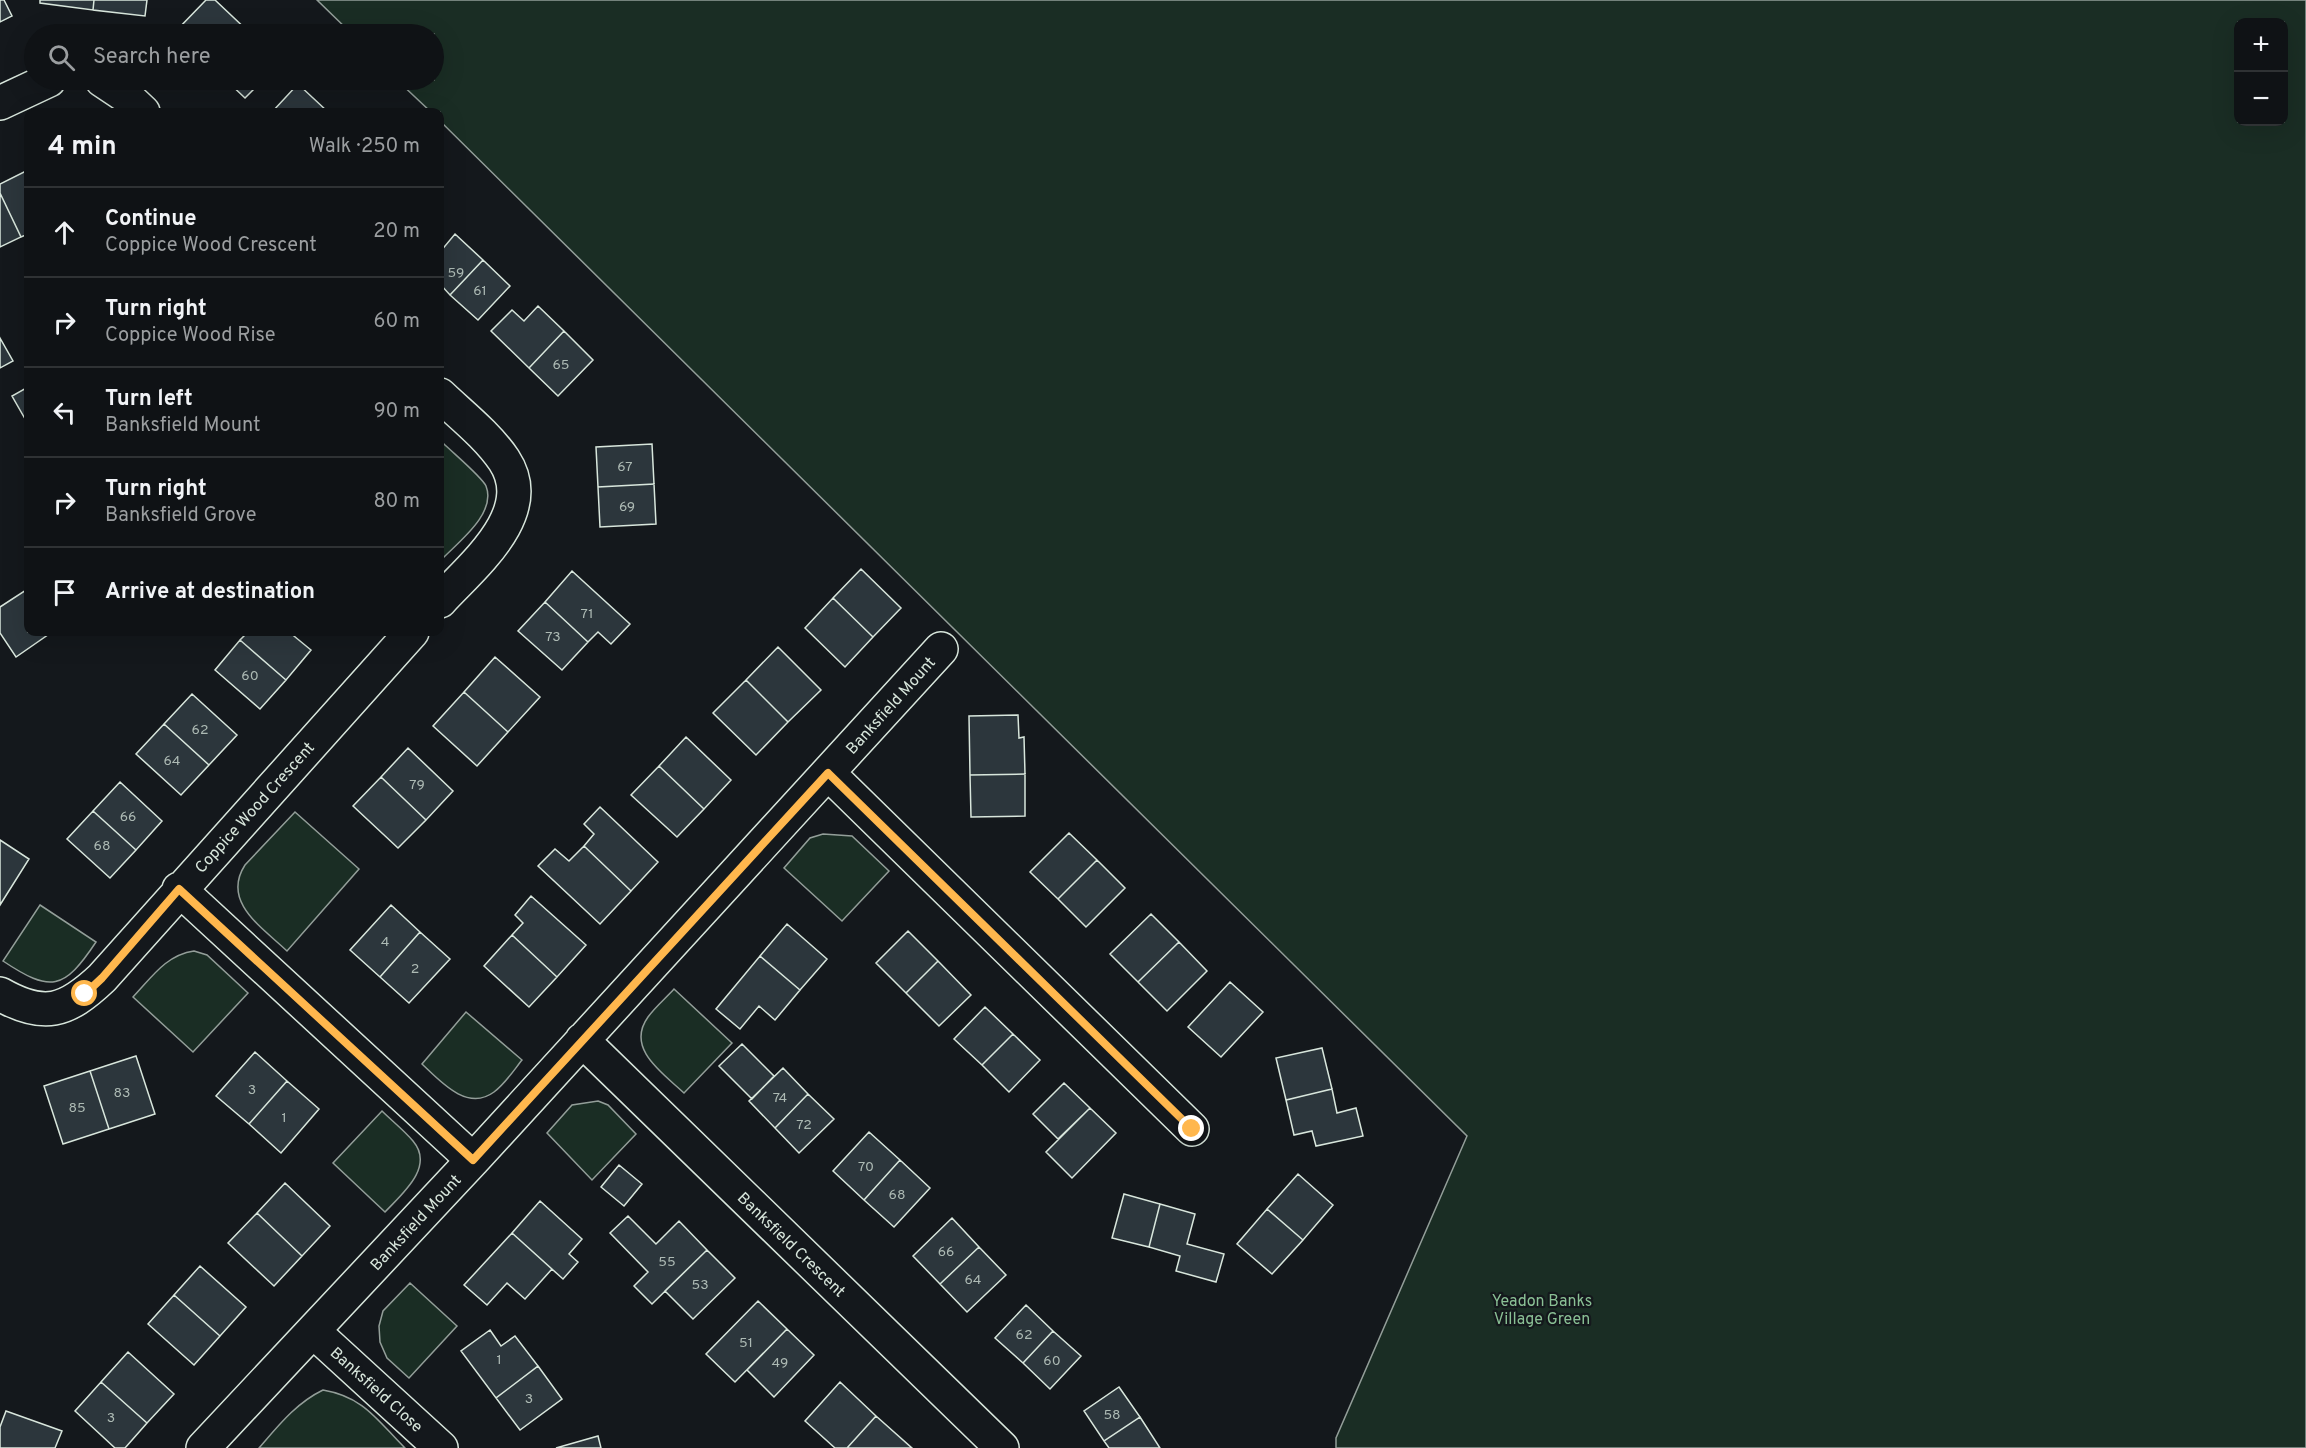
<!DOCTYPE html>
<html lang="en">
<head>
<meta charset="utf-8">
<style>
  body { margin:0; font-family:Overpass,sans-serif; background:#1d2022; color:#f1f3f6 }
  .controls { position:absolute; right:18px; top:18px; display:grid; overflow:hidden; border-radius:12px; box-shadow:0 6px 24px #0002 }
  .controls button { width:54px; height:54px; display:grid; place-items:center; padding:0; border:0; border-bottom:2px solid #2f3234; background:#0f1215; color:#f1f3f6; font:30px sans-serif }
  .stop { position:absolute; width:18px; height:18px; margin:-14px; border:4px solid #ffb74d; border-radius:50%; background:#fff }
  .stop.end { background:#ffb74d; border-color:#fff; box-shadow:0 2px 6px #0008 }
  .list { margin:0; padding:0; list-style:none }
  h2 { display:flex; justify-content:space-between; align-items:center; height:78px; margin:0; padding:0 24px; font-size:26px }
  h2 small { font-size:20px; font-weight:400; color:#9b9ea0 }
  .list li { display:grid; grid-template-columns:39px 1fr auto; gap:18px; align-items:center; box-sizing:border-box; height:90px; padding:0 24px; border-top:2px solid #2f3234 }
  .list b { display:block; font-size:22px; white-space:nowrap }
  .list p { margin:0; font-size:20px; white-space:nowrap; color:#9b9ea0 }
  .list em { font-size:20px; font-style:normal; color:#9b9ea0 }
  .icon { flex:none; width:33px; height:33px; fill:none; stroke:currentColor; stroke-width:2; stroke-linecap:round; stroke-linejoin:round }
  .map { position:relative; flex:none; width:2306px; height:1448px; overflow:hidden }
  .search { position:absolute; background:#0f1215; box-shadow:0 6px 24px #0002; left:24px; top:24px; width:420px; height:66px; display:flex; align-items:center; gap:15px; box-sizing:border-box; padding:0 21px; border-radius:33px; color:#9b9ea0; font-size:22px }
  .panel { position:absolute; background:#0f1215; box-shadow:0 6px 24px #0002; left:24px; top:108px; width:420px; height:528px; border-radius:12px }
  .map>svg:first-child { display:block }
  .green { fill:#1a2d24; stroke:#939e99; stroke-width:1.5; fill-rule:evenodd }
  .building { fill:#2c363c; stroke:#d8e6dc; stroke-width:1.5 }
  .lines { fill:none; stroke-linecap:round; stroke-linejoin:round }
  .street-casing { stroke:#d8e6dc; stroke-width:36 }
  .street { stroke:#14181c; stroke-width:33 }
  .route { stroke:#ffb74d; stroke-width:8 }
  .labels { text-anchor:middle; stroke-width:4.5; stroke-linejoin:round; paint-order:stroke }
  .number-label { font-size:14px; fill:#adbab4 }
  .street-label { font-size:16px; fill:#d8e6dc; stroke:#14181c }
  .park-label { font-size:16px; fill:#8ac095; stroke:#14181c }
</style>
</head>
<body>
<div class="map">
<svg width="2306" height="1448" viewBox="0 0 2306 1448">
  <rect width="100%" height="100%" fill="#14181c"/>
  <path class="green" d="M317 0H2306V1448H1336V1438L1467 1136 440 121V112H431L397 80H434V34H352ZM2238 22H2284V122H2238Z
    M443 443C452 452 482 477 486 486 497 514 457 543 440 561V447Z
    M295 812 359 869 287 951C263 928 221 902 245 865Z
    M823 834 852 836 889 871 842 921 784 868 810 838Z
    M40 905 96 942C64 990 51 993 3 961Z
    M194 951 207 955 248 993 193 1052 133 997C152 977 166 955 194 951Z
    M674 989 732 1043 684 1093C664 1074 625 1049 648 1017 655 1007 666 998 674 989Z
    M466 1012 522 1060C514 1070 505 1084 494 1092 467 1112 440 1081 422 1064Z
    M598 1101 608 1105 636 1134 592 1180 547 1133 572 1105Z
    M382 1111C392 1121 404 1130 413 1141 435 1167 402 1194 385 1212L333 1163Z
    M410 1283 457 1326 409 1378 387 1358 380 1342 379 1326 383 1311Z
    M323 1390C364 1397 377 1420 405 1448H259C278 1426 296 1403 323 1390Z"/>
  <path class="building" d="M0 0H4L12 16 0 22Z
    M40 0H94L93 10 40 3Z
    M94 0H147L145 16 93 10Z
    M206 0H215L251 34H180L176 31Z
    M226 80H263L245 98Z
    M298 84 327 111 325 112H272Z
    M28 170V234L21 237 0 193V184Z
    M0 193 21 237 0 247Z
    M455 234 483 260 450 295 440 284V252Z
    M483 260 510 286 478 320 450 295Z
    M538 306 564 331 529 368 491 331 512 310 524 321Z
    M564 331 593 360 558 396 529 368Z
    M0 338 13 361 0 368Z
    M28 387V424L12 396Z
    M652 444 654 484 598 487 596 447Z
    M654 484 656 524 600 527 598 487Z
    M861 569 901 608 873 637 833 598Z
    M572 571 630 624 611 644 598 632 588 642 545 602Z
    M26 590 28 593V632H52L16 657 0 633V607Z
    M833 598 873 637 845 667 805 628Z
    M545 602 588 642 562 670 518 631Z
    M248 632H289L311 650 286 680 240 640Z
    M240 640 286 680 260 709 215 670Z
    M778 647 821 690 788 722 746 680Z
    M495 657 540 697 508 732 464 692Z
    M746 680 788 722 756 755 713 713Z
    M464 692 508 732 477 766 433 726Z
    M192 694 237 735 209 765 164 724Z
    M1018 715 1019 738 1024 737 1025 774 970 775 969 716Z
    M164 724 209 765 181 795 136 754Z
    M686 737 731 780 704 809 659 766Z
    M408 748 453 791 426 820 381 777Z
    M659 766 704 809 677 837 631 795Z
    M1025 774V816L971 817 970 775Z
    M381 777 426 820 398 848 353 806Z
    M120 782 162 821 136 850 93 811Z
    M600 807 658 862 631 891 584 846 594 834 584 824Z
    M93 811 136 850 110 878 67 839Z
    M1069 833 1097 860 1058 899 1030 872Z
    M0 840 29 859 0 905Z
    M584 846 631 891 600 924 538 866 555 849 569 861Z
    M1097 860 1125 888 1086 927 1058 899Z
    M531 896 586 945 557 977 512 935 523 923 515 915Z
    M391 905 420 932 380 977 350 950Z
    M1151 914 1179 942 1138 982 1110 954Z
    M787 924 827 959 800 990 760 956Z
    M908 931 938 961 906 993 876 963Z
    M420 932 450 959 409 1003 380 977Z
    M512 935 557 977 529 1007 484 966Z
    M1179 942 1207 971 1167 1011 1138 982Z
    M760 956 800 990 775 1020 759 1006 740 1029 716 1009Z
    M938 961 971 995 939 1026 906 993Z
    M1230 982 1263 1012 1221 1057 1188 1027Z
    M985 1007 1013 1034 982 1065 954 1039Z
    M1013 1034 1040 1060 1009 1092 982 1065Z
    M742 1044 774 1076 752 1099 719 1066Z
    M1322 1048 1332 1089 1286 1100 1276 1058Z
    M255 1052 287 1081 249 1124 216 1096Z
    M136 1056 155 1114 109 1129 90 1071Z
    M783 1068 808 1094 775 1128 749 1101Z
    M90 1071 109 1129 63 1144 44 1086Z
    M287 1081 319 1109 281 1153 249 1124Z
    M1064 1083 1090 1108 1058 1139 1033 1114Z
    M1332 1089 1337 1113 1356 1108 1363 1136 1316 1146 1312 1131 1294 1135 1286 1100Z
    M808 1094 834 1119 799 1153 775 1128Z
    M1090 1108 1116 1133 1072 1178 1046 1152Z
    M869 1132 900 1160 864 1200 833 1171Z
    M900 1160 930 1188 894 1227 864 1200Z
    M619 1165 642 1184 624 1206 601 1187Z
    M1298 1174 1333 1205 1303 1240 1267 1209Z
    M285 1183 330 1226 302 1256 257 1213Z
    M1124 1194 1160 1204 1149 1247 1112 1238Z
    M540 1201 582 1239 569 1254 578 1262 563 1279 512 1233Z
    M1160 1204 1195 1214 1187 1244 1224 1254 1216 1282 1176 1271 1180 1256 1149 1247Z
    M1267 1209 1303 1240 1272 1274 1237 1244Z
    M257 1213 302 1256 274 1286 228 1243Z
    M628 1216 656 1244 679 1221 707 1250 652 1304 634 1286 648 1272 610 1233Z
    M952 1218 979 1247 940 1284 913 1256Z
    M512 1233 552 1269 525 1299 507 1283 487 1305 464 1285Z
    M979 1247 1006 1275 967 1312 940 1284Z
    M707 1250 735 1278 693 1319 665 1291Z
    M200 1266 246 1307 220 1336 174 1295Z
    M174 1295 220 1336 194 1365 148 1324Z
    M758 1301 787 1329 735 1382 706 1354Z
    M1026 1305 1053 1331 1023 1363 995 1338Z
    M787 1329 814 1355 774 1397 747 1370Z
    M490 1330 501 1346 515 1336 538 1366 496 1398 461 1351Z
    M1053 1331 1081 1356 1050 1389 1023 1363Z
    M128 1352 174 1394 147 1423 101 1382Z
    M538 1366 562 1399 520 1430 496 1398Z
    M101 1382 147 1423 125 1448H115L75 1411Z
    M840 1382 876 1416 847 1448H835L805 1421Z
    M1119 1387 1140 1417 1104 1441 1084 1411Z
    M6 1411 62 1431 55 1448H0V1427Z
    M876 1416 912 1448H847Z
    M1140 1417 1160 1448H1109L1104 1441Z
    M598 1436 601 1448H556Z"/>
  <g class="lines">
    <g class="street-casing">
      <path id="street" d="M102 80 126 96 143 112
        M0 103 49 80
        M440 395C461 415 487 435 504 460 539 513 472 566 440 601
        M828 773 1192 1129
        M179 889 473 1160
        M0 994C44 1019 66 1012 102 978L412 632
        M582 1040 1002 1448
        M313 1331 441 1448
        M203 1448 473 1160 941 649"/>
    </g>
    <use href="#street" class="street"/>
  </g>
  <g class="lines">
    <path class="route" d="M85 994 102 978 179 889 473 1160 828 773 1192 1129"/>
  </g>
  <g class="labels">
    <g class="number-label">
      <text x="456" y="277">59</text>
      <text x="480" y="295">61</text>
      <text x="561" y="369">65</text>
      <text x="625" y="471">67</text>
      <text x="627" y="511">69</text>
      <text x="587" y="618">71</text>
      <text x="553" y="641">73</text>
      <text x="250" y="680">60</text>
      <text x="200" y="734">62</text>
      <text x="172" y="765">64</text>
      <text x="417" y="789">79</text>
      <text x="128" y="821">66</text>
      <text x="102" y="850">68</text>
      <text x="385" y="946">4</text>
      <text x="415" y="973">2</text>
      <text x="252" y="1094">3</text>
      <text x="122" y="1097">83</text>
      <text x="780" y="1102">74</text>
      <text x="77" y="1112">85</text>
      <text x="284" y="1122">1</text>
      <text x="804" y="1129">72</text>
      <text x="866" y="1171">70</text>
      <text x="897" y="1199">68</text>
      <text x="946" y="1256">66</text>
      <text x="667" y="1266">55</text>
      <text x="973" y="1284">64</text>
      <text x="700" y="1289">53</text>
      <text x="1024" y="1339">62</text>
      <text x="746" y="1347">51</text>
      <text x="499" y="1364">1</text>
      <text x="1052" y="1365">60</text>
      <text x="780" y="1367">49</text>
      <text x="529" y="1403">3</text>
      <text x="1112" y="1419">58</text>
      <text x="111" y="1422">3</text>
    </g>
    <g class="street-label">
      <text transform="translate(890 705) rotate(-48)" y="6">Banksfield Mount</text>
      <text transform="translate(254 807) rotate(-48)" y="6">Coppice Wood Crescent</text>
      <text transform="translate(415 1222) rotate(-47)" y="6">Banksfield Mount</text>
      <text transform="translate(792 1244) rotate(44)" y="6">Banksfield Crescent</text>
      <text transform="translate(377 1389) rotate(42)" y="6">Banksfield Close</text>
    </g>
    <g class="park-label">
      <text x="1542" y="1306">Yeadon Banks<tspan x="1542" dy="18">Village Green</tspan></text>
    </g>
  </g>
</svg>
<div class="controls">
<button>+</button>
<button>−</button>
</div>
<div class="stop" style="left:85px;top:994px"></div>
<div class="stop end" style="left:1192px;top:1129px"></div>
<div class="search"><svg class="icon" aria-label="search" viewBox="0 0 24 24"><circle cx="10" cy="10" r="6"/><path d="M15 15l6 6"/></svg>Search here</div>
<section class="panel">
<h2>4 min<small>Walk · 250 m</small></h2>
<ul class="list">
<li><svg class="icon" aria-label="ahead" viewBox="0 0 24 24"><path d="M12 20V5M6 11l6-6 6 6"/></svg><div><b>Continue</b><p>Coppice Wood Crescent</p></div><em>20 m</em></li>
<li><svg class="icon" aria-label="right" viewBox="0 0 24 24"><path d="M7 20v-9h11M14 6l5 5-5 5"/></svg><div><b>Turn right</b><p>Coppice Wood Rise</p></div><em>60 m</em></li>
<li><svg class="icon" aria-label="left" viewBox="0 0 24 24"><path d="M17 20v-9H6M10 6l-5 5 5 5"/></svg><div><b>Turn left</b><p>Banksfield Mount</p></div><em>90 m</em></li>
<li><svg class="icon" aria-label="right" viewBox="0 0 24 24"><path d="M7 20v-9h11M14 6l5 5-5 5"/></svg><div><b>Turn right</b><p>Banksfield Grove</p></div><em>80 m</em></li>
<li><svg class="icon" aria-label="arrive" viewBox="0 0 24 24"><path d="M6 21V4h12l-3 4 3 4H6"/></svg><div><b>Arrive at destination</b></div></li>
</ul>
</section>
</div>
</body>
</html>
